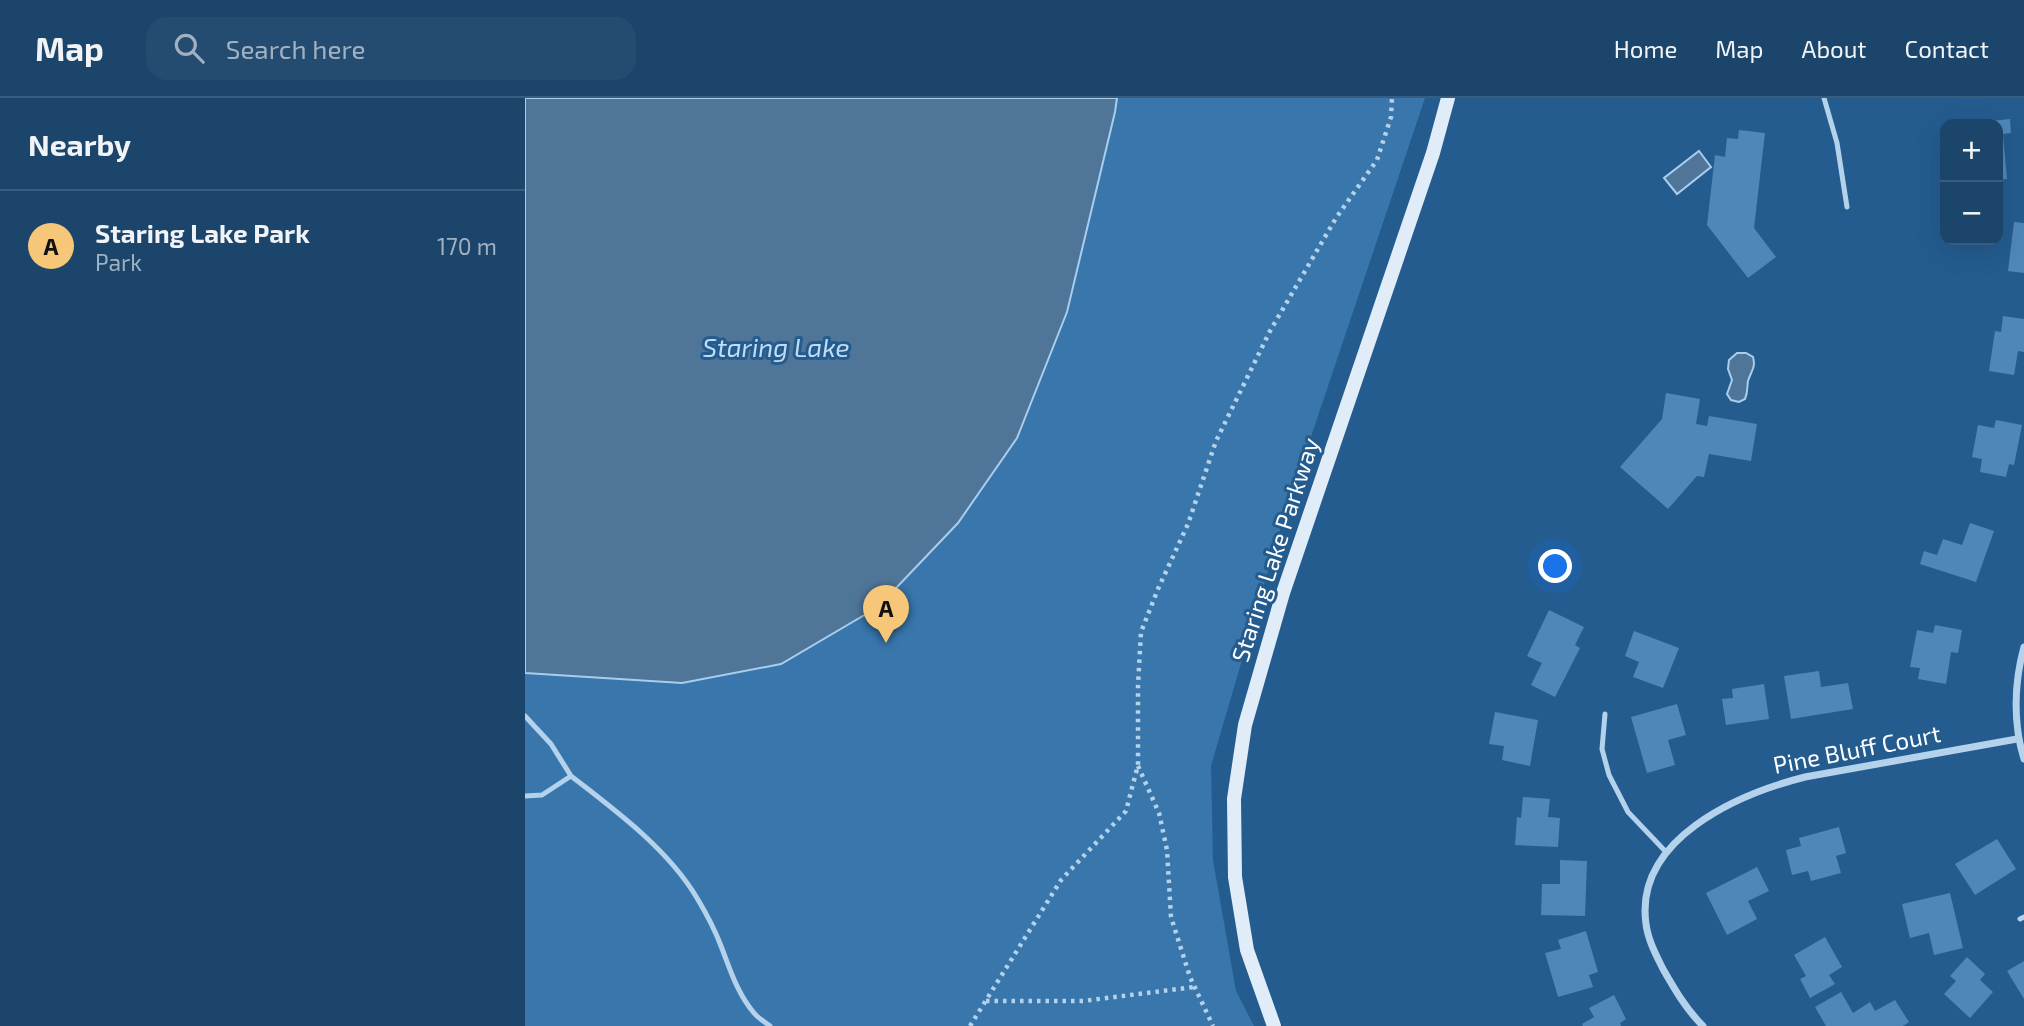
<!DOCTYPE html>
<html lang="en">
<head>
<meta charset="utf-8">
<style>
  body { margin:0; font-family:"Exo 2",sans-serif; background:#244c71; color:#f1f3f6 }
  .controls { position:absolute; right:21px; top:21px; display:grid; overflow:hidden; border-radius:14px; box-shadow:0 7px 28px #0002 }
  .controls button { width:63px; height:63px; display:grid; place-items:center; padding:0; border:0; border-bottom:2px solid #395d7e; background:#1b456b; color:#f1f3f6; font:35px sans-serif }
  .you { position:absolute; left:1031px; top:469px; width:24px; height:24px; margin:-18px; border:5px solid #fff; border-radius:50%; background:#1a73e8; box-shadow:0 0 0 10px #1a73e833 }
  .badge { display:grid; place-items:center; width:46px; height:46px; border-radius:50%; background:#f6c778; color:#111; font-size:23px; font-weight:700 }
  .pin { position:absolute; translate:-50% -58px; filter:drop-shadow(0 2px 4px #0008) }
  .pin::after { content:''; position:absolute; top:37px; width:24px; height:21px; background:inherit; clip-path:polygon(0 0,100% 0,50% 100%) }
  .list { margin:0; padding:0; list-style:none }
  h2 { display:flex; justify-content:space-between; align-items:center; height:91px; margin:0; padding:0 28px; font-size:30px }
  h2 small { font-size:23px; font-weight:400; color:#a0b1c1 }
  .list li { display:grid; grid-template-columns:46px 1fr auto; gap:21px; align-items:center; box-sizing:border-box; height:112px; padding:0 28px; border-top:2px solid #395d7e }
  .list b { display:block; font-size:26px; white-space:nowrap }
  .list p { margin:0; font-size:23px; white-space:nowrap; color:#a0b1c1 }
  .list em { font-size:23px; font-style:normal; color:#a0b1c1 }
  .icon { flex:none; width:38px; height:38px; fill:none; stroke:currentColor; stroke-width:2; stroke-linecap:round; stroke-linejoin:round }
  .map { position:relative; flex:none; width:1499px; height:928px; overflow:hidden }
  header { display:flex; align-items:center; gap:42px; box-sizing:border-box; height:98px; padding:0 35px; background:#1b456b; border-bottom:2px solid #395d7e }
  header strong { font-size:33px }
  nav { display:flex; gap:38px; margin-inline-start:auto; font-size:24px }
  .search { width:490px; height:63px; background:#244c71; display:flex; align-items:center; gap:18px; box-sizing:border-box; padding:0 24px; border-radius:21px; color:#a0b1c1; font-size:26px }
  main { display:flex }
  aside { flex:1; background:#1b456b }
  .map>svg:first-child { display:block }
  .green { fill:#3876ac }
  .water { fill:#4f7599; stroke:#a9ceed; stroke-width:2 }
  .building { fill:#5087b8 }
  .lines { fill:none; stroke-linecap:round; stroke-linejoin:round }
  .path { stroke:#b4d2ec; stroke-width:4.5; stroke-dasharray:3.5 5; stroke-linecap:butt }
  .lane { stroke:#b4d2ec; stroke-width:5 }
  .street { stroke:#b4d2ec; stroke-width:7 }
  .secondary { stroke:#e0edf9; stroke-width:14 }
  .labels { text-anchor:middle; stroke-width:6; stroke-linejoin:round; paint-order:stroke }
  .street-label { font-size:24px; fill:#fff; stroke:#245c8f }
  .water-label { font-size:26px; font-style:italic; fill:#c1dcf3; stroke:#245c8f }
</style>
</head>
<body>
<header>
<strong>Map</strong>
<div class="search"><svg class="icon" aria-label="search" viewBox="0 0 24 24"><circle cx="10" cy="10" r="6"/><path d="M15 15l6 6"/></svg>Search here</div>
<nav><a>Home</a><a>Map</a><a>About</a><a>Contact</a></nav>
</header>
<main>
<aside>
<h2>Nearby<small></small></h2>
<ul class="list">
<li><span class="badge">A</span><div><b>Staring Lake Park</b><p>Park</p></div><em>170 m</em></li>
</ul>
</aside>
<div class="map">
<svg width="1499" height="928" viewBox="0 0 1499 928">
  <rect width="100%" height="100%" fill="#245c8f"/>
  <path class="green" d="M0 0H900L758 422 686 668 688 762 711 893 729 928H0Z"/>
  <path class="water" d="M0 0H592L590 14 542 214 492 340 433 425 353 509 256 566 157 585 0 575Z
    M1174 53 1186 69 1152 96 1139 80Z
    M1212 255H1221L1228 259C1231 270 1226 273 1223 283 1222 289 1223 294 1220 301L1214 304 1206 302 1202 296 1207 282 1203 271 1204 262Z"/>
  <path class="building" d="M1485 21 1486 35 1478 36 1482 81 1473 82V26H1457V24Z
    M1214 32 1240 35 1229 130 1251 159 1223 180 1182 127 1190 57 1200 59 1202 40 1213 41Z
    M1489 124 1499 125V175L1483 173Z
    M1478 218 1499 221V254L1493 253 1489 277 1464 273 1470 233 1476 234Z
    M1141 295 1175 301 1171 326 1182 328 1184 318 1232 326 1226 363 1184 356 1179 379 1172 378 1143 411 1095 369 1137 321Z
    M1471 322 1497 327 1489 367 1484 366 1481 379 1455 374 1457 361 1447 359 1453 327 1469 330Z
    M1445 425 1469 433 1451 484 1395 466 1399 453 1412 457 1418 441 1437 447Z
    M1024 512 1059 529 1050 547 1055 550 1030 599 1006 587 1017 565 1002 558Z
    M1410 527 1437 532 1433 555 1426 554 1421 586 1393 581 1395 570 1385 569 1392 532 1408 535Z
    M1109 533 1154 550 1138 590 1108 579 1114 564 1100 558Z
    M1294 573 1296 589 1323 585 1328 611 1266 621 1259 578Z
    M1239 586 1244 621 1201 627 1197 601 1208 600 1207 591Z
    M1152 606 1161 637 1143 642 1150 667 1122 675 1106 619Z
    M970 614 1013 622 1005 668 977 662 979 648 964 646Z
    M998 699 1025 701 1023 719 1035 720 1033 749 990 747 992 719 996 720Z
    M1314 729 1321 755 1311 758 1316 775 1286 783 1283 773 1267 777 1261 752 1276 748 1274 740Z
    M1472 741 1491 771 1450 797 1430 766Z
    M1035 762 1062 763 1060 818 1016 817 1017 786H1035Z
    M1232 769 1244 793 1223 803 1232 821 1202 837 1181 795Z
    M1425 795 1438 850 1409 857 1404 835 1385 840 1377 806Z
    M1061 833 1073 874 1064 877 1068 889 1033 899 1020 855 1036 851 1033 842Z
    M1300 839 1317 869 1304 877 1310 886 1285 900 1275 881 1281 878 1269 857Z
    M1442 859 1460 876 1455 882 1468 894 1445 920 1419 896 1431 883 1425 878Z
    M1499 863V901L1482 873Z
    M1316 894 1328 915 1345 904 1350 913 1370 902 1384 924 1378 928H1301L1290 909Z
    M1089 897 1101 921 1095 925 1096 928H1058L1057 926 1069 919 1064 910Z"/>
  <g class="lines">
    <path class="path" d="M613 668 634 715 642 752 646 819 665 879 688 928
      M461 903H558L669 889
      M445 928 536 782 601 713 613 667V587L616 534 633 491 663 426 691 343 745 233 811 120 852 62 866 19 867 0"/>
    <path class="lane" d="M1299 0 1312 45 1322 109
      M1080 616 1077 651 1084 677 1103 714 1142 755
      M0 618 26 646 46 678
      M0 698 17 697 46 678C90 712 143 751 172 800 181 815 190 832 196 848 205 871 212 895 229 915 233 920 240 924 245 928
      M1495 821 1499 819"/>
    <path class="street" d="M1499 549C1489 585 1488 626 1499 661
      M1178 928C1161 911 1150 892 1138 871 1131 857 1123 842 1121 826 1109 741 1213 696 1280 679L1492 641"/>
    <path class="secondary" d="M749 928 722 852 710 779 709 701 720 627 758 495 908 55 923 0"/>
  </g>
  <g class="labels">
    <g class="street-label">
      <text transform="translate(751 452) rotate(-72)" y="8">Staring Lake Parkway</text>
      <text transform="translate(1332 652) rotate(-11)" y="8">Pine Bluff Court</text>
    </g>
    <g class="water-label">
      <text x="251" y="259">Staring Lake</text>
    </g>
  </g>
</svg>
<div class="controls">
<button>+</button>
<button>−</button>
</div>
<div class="you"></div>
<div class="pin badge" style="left:361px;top:545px">A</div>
</div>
</main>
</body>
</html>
